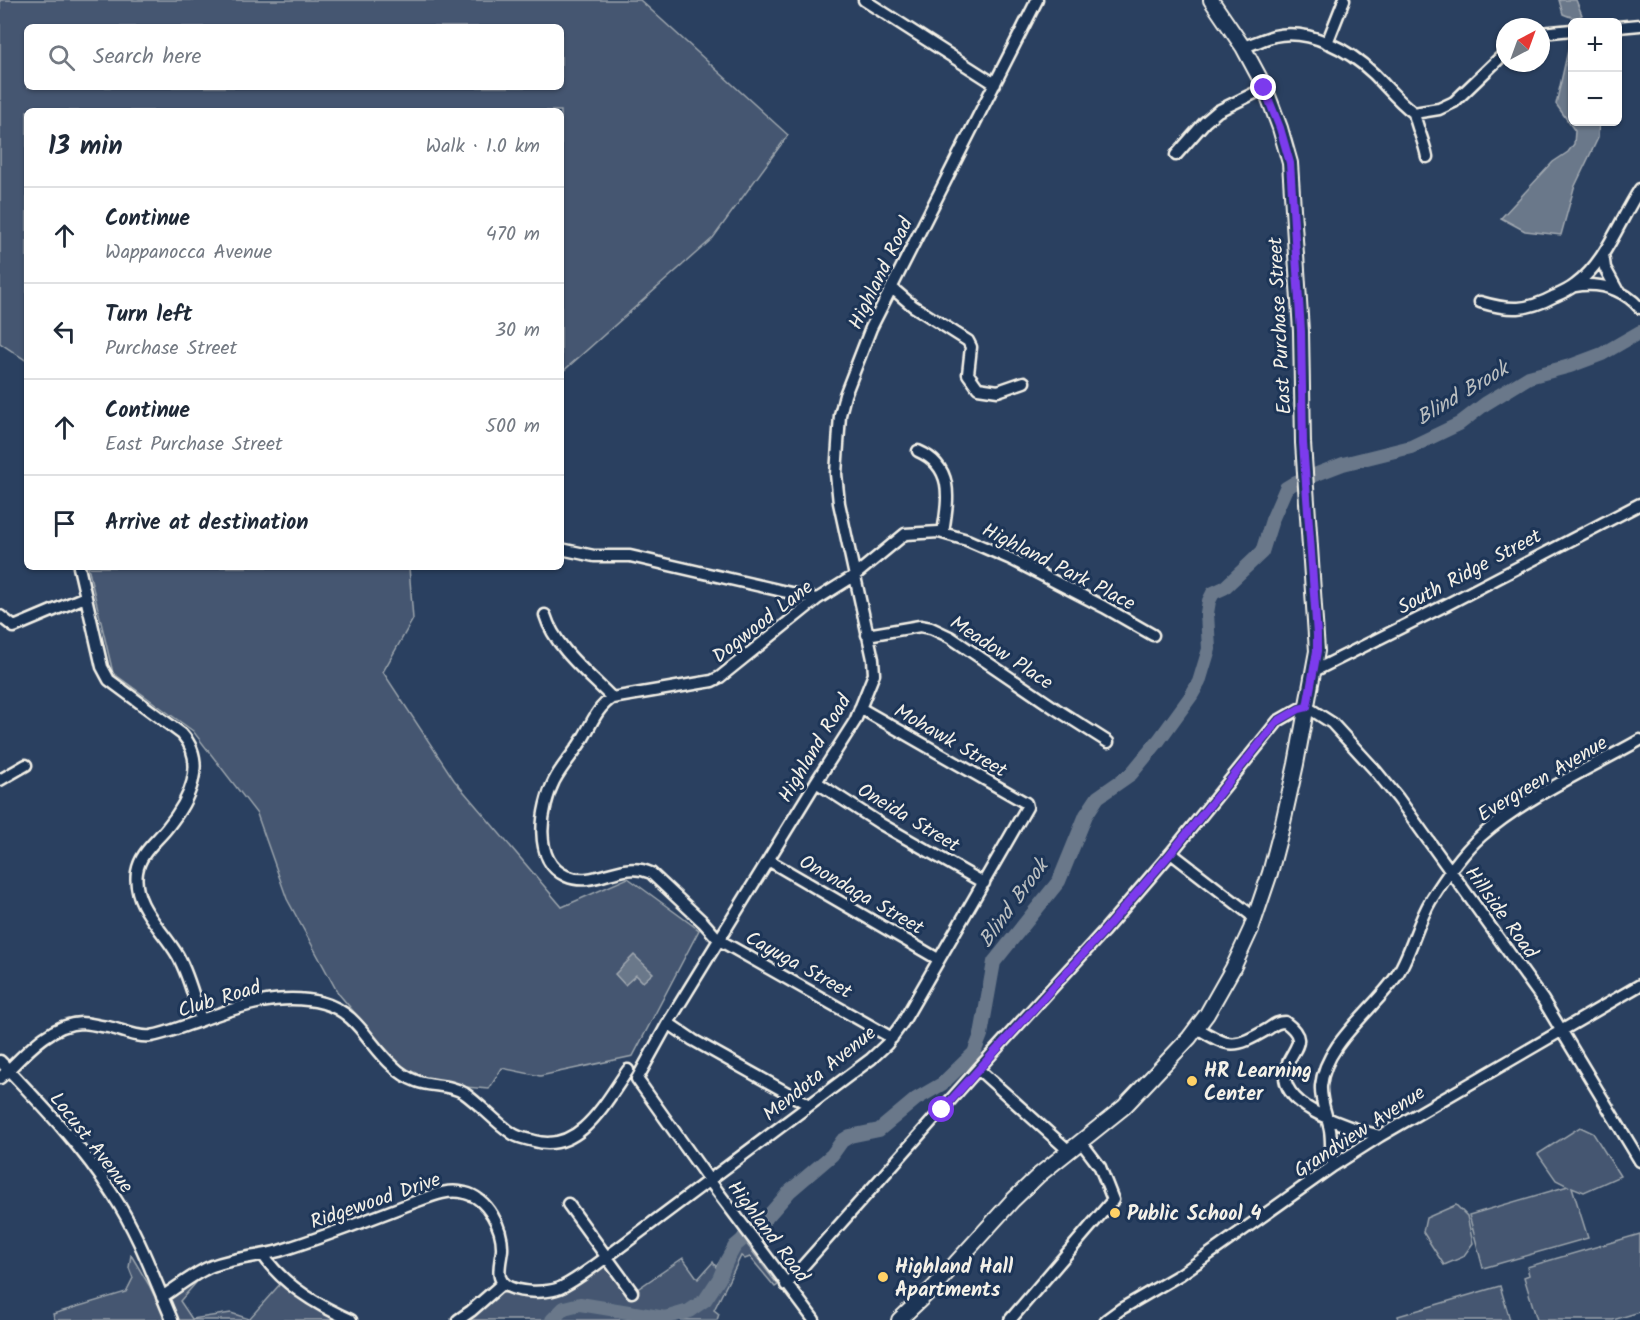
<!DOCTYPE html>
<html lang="en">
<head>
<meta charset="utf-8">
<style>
  body { margin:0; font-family:Kalam,sans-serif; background:#f6f6f7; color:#1f2937 }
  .controls { position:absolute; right:18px; top:18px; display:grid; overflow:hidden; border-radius:9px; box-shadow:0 2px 4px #0004 }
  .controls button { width:54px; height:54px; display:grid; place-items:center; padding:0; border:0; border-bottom:2px solid #e0e1e3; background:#fff; color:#1f2937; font:30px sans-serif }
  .compass { position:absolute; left:1496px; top:18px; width:54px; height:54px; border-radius:50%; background:#fff; box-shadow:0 2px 4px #0004; rotate:41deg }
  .stop { position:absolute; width:18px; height:18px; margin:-14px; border:4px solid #7c3aed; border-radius:50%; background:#fff }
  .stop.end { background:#7c3aed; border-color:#fff; box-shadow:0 2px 6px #0008 }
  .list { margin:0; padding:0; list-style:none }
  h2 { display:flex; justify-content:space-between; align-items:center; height:78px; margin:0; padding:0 24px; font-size:26px }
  h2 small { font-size:20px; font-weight:400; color:#747a83 }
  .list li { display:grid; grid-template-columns:39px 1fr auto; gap:18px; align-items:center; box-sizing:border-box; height:96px; padding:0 24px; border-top:2px solid #e0e1e3 }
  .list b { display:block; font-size:22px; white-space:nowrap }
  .list p { margin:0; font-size:20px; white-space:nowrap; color:#747a83 }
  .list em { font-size:20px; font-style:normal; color:#747a83 }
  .icon { flex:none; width:33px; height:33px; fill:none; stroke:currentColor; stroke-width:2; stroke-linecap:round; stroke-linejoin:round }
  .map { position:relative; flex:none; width:1640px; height:1320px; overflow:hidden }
  .search { position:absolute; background:#fff; box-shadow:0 2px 4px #0004; left:24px; top:24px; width:540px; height:66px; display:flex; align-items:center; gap:15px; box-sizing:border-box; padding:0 21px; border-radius:9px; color:#747a83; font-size:22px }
  .panel { position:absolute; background:#fff; box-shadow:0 2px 4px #0004; left:24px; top:108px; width:540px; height:462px; border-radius:9px }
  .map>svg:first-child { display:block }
  .green { fill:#445771; stroke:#9ca4ac; stroke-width:1.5; fill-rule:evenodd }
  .water { fill:#6a788a; stroke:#a1a8b0; stroke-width:1.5 }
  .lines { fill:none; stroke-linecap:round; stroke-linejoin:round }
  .river { stroke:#6a788a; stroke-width:14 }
  .minor-casing { stroke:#f4f1e8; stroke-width:15 }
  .major-casing { stroke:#f4f1e8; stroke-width:18 }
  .minor { stroke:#1d3557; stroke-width:10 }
  .major { stroke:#1d3557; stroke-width:14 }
  .route { stroke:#7c3aed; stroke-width:8 }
  .poi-dot { fill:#ffd166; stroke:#1d3557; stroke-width:2 }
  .labels { text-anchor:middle; stroke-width:6; stroke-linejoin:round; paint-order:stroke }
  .street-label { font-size:20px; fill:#f4f1e8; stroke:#1d3557 }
  .poi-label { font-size:20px; font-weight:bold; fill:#f4f1e8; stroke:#1d3557; text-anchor:start }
  .water-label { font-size:21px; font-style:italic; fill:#bdc1c2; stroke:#1d3557 }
</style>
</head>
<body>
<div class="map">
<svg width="1640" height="1320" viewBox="0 0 1640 1320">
  <rect width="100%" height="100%" fill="#2a4060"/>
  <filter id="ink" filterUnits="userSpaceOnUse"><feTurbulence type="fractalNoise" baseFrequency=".0167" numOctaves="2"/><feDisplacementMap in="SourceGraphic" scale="12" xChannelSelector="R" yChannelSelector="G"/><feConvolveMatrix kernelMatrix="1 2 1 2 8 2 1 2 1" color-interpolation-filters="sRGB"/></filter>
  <g filter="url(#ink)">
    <path class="green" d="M0 0H640L788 135 713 238 561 373V111H27V361L0 343ZM27 27H561V87H27Z
      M88 567H409L413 619 383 672 454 780 562 907 628 878 699 930 633 1056 540 1076 502 1068 489 1089 465 1087 432 1081 403 1067 375 1037 338 993 287 899 257 814 193 731 113 673Z
      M1580 1127 1593 1133 1620 1176 1584 1192 1572 1187 1588 1238 1483 1268 1469 1215 1568 1186 1556 1180 1538 1154Z
      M1456 1205 1467 1216 1473 1243 1463 1257 1444 1265 1423 1232 1426 1218Z
      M739 1234 778 1285 775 1287 750 1257 745 1259 741 1256 714 1310 719 1314 717 1320H462L495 1293 544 1294 604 1263 607 1264 630 1294 683 1258 698 1279 713 1262 716 1267Z
      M1640 1234V1312L1613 1320H1537L1524 1277 1529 1275 1527 1267Z
      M131 1255 149 1285 166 1320H55L53 1314 126 1292 133 1278 129 1268Z
      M201 1277 180 1301 192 1319 231 1313 249 1319 282 1282 342 1320H178L169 1301 170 1298Z
      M1500 1286 1510 1320H1399L1398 1316Z"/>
    <path class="water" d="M1559 0H1576L1582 15C1576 19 1570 17 1563 14Z
      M1569 46H1572V122H1599L1598 138 1574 188 1561 235 1525 231 1501 218 1553 162 1568 152 1574 144 1575 131 1556 104Z
      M634 955 653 973 643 982 636 975 625 985 615 974Z"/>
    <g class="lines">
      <path class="river" d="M552 1320 564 1308 580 1304 665 1318 689 1311 705 1300 719 1279 727 1260 735 1246 761 1224 790 1191 832 1155 842 1141 850 1136 879 1130 916 1099 942 1084 974 1053 981 1035 994 962 1059 881 1086 815 1098 797 1131 774 1159 740 1191 696 1199 682 1209 649 1207 613 1209 601 1213 593 1224 588 1262 552 1272 520 1286 488 1296 482 1343 464 1411 447 1459 424 1485 404 1529 377 1570 366 1602 354 1640 332"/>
      <g class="minor-casing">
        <path id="minor" d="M864 0 995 84
          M1618 27 1640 25
          M1541 33 1572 30
          M1327 43 1344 0
          M1243 47C1253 44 1264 39 1274 36 1310 28 1349 50 1374 74 1387 87 1399 102 1414 113L1439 109 1454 102 1505 53
          M1414 113C1417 128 1424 141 1427 157
          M1176 155 1205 122 1218 111 1265 88
          M1603 254 1605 268 1617 290
          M1575 286C1600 282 1623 289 1640 308
          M892 288 913 306 968 341 971 347 968 374 978 388 998 391 1024 382
          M1480 302C1510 311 1527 311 1555 296 1562 293 1570 289 1575 285 1606 262 1619 221 1640 189
          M918 451C955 467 948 500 943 533
          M561 549 594 556H630L817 599
          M79 567 102 667 109 680 182 734C208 763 189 801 167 828 156 842 140 853 137 872 132 906 163 929 178 956 189 976 194 998 201 1020
          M545 615C555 648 589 674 612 698
          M0 616 14 627 85 597
          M867 635 920 626 931 628 950 637 1056 709 1108 742
          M1314 671 1446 605 1640 504
          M0 780 26 765
          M816 782 881 824 984 883
          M1171 853 1255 918
          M768 860 938 959
          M668 1023 693 1040 809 1105
          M1197 1028C1230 1048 1234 1049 1268 1029 1274 1025 1277 1022 1285 1022 1314 1043 1286 1051 1285 1074 1283 1109 1353 1129 1380 1136
          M892 1038 719 940 703 922 651 873C620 859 596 889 566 876 532 861 541 807 554 781 561 767 572 756 580 743 590 728 596 708 612 698L712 681 720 677 817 599 854 576 905 534 939 532 967 540 1011 559 1104 607 1153 635
          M0 1061C40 1103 82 1146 113 1195 138 1233 154 1278 172 1320
          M978 1069 1069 1151
          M0 1078C22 1058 48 1024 81 1023 89 1023 99 1026 108 1027 122 1030 137 1038 151 1036 168 1033 183 1026 199 1021 239 1006 281 992 323 1003 357 1012 369 1045 393 1066 399 1072 408 1078 416 1081 431 1087 450 1084 464 1093 481 1105 495 1122 513 1134 519 1138 527 1139 534 1141 580 1154 606 1101 628 1070
          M1333 1166C1330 1154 1332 1142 1330 1130 1327 1115 1320 1102 1321 1086 1325 1044 1372 1011 1395 978 1411 955 1416 925 1431 900 1445 878 1461 854 1481 836 1525 797 1589 769 1640 740
          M568 1204 632 1292
          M263 1255C283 1285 319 1306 351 1320
          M786 1285 978 1069 1103 932 1171 853 1278 721 1299 709 1307 707 1332 723 1375 770 1398 798 1543 1000 1640 1161
          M162 1297C178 1287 194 1273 212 1266 233 1258 257 1257 279 1251 324 1237 368 1220 412 1203 429 1197 447 1188 465 1193 488 1198 503 1229 502 1250 501 1259 498 1269 500 1277 505 1295 549 1294 562 1287 578 1279 593 1267 608 1256L871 1059 887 1044 903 1022 1027 807 1026 803 860 708
          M458 1320 471 1311 503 1283
          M814 1320 709 1180 637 1079 668 1023 816 782 855 721 874 674 873 659 839 503 836 474 840 415 845 395 871 328 1037 0
          M1010 1320 1113 1200 1100 1167 1081 1142
          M1106 1320 1121 1309 1181 1274 1333 1166 1380 1136 1640 985"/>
      </g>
      <g class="major-casing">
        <path id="major" d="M899 1320 934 1287 1012 1201 1039 1175 1124 1107 1189 1038 1207 1014 1233 968 1251 929 1270 873 1282 827 1296 764 1317 651 1303 443 1301 331 1290 163 1280 128 1265 88 1243 47 1211 0"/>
      </g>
      <use href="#minor" class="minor"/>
      <use href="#major" class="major"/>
    </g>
  </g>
  <g class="lines" filter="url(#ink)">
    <path class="route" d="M942 1110 1103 932 1171 853 1278 721 1299 709 1307 707 1317 651V635L1303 443 1301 331 1290 163 1280 128 1264 88"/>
  </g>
  <g class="poi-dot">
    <circle cx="1192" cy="1081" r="6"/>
    <circle cx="1115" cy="1213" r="6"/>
    <circle cx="883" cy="1277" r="6"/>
  </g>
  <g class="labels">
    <g class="street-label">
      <text transform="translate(880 273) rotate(-64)" y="7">Highland Road</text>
      <text transform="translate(1279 326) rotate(-93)" y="7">East Purchase Street</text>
      <text transform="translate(1059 566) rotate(27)" y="7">Highland Park Place</text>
      <text transform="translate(1469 571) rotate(-28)" y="7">South Ridge Street</text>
      <text transform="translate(762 621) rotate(-38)" y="7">Dogwood Lane</text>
      <text transform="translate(1002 652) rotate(33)" y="7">Meadow Place</text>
      <text transform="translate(951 740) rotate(30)" y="7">Mohawk Street</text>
      <text transform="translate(814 748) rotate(-59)" y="7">Highland Road</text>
      <text transform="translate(1542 778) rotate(-31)" y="7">Evergreen Avenue</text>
      <text transform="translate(909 817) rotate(31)" y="7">Oneida Street</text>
      <text transform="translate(862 894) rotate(30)" y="7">Onondaga Street</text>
      <text transform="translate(1502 912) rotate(54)" y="7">Hillside Road</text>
      <text transform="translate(799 964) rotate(29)" y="7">Cayuga Street</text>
      <text transform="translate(219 998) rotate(-17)" y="7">Club Road</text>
      <text transform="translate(819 1073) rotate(-39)" y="7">Mendota Avenue</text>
      <text transform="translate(1359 1131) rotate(-33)" y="7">Grandview Avenue</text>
      <text transform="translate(92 1142) rotate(52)" y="7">Locust Avenue</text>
      <text transform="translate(375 1200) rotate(-19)" y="7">Ridgewood Drive</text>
      <text transform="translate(769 1231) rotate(53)" y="7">Highland Road</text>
    </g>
    <g class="poi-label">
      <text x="1204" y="1077">HR Learning<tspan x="1204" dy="23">Center</tspan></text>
      <text x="1127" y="1220">Public School 4</text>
      <text x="895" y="1273">Highland Hall<tspan x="895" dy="23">Apartments</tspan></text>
    </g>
    <g class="water-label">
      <text transform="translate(1462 393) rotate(-31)" y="7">Blind Brook</text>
      <text transform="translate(1013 903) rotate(-54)" y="7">Blind Brook</text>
    </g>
  </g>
</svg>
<div class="controls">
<button>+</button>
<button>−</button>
</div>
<svg class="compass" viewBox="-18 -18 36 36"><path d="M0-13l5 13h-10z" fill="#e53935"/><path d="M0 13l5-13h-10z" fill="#747a83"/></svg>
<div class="stop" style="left:942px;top:1110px"></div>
<div class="stop end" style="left:1264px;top:88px"></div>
<div class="search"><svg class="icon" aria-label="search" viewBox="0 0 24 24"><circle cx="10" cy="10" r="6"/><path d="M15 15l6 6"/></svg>Search here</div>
<section class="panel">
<h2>13 min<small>Walk · 1.0 km</small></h2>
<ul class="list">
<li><svg class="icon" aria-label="ahead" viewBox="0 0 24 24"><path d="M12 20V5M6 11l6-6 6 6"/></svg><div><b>Continue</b><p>Wappanocca Avenue</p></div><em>470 m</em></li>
<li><svg class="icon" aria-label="left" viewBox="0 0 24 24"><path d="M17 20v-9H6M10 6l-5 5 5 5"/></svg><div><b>Turn left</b><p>Purchase Street</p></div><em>30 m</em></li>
<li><svg class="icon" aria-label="ahead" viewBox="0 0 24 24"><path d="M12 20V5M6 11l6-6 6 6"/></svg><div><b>Continue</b><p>East Purchase Street</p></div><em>500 m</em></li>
<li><svg class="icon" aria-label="arrive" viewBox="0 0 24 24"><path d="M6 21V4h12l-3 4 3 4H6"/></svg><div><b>Arrive at destination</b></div></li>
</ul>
</section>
</div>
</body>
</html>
